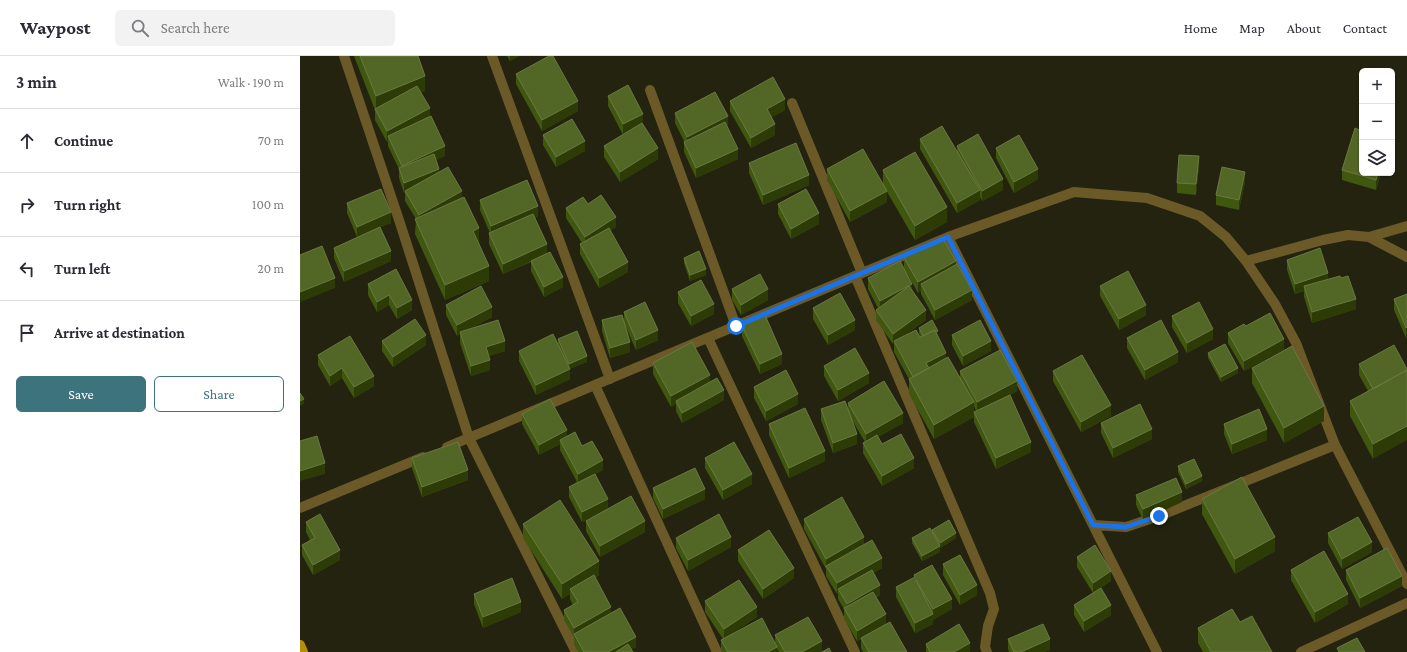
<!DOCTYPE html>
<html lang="en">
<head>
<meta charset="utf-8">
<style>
  body { margin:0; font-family:"Crimson Pro",serif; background:#f2f2f3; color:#2b2b33 }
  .controls { position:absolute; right:12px; top:12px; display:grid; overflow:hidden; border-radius:6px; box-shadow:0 1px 3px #0004 }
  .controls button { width:36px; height:36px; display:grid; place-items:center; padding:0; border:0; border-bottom:1px solid #e1e1e2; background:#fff; color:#2b2b33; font:20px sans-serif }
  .stop { position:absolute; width:12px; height:12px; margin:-9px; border:3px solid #1a73e8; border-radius:50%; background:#fff }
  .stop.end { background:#1a73e8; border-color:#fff; box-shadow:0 1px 4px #0008 }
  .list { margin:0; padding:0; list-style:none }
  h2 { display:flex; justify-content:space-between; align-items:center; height:52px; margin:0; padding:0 16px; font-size:17px }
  h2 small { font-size:13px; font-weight:400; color:#7c7c81 }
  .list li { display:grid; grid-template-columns:26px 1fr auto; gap:12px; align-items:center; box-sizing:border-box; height:64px; padding:0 16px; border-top:1px solid #e1e1e2 }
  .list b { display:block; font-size:15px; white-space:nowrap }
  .list em { font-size:13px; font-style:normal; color:#7c7c81 }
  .actions { display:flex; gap:8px; padding:12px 16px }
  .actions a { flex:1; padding:9px 0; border:1px solid #3d737c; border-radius:6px; text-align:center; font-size:14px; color:#3d737c }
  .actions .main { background:#3d737c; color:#fff }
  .icon { flex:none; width:22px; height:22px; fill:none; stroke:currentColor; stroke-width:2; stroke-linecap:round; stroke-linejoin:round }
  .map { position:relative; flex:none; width:1107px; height:596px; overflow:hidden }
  header { display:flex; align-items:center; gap:24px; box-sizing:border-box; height:56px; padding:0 20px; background:#fff; border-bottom:1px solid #e1e1e2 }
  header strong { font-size:19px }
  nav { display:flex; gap:22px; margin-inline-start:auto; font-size:14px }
  .search { width:280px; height:36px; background:#f2f2f3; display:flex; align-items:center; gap:10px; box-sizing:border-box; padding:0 14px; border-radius:6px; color:#7c7c81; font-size:15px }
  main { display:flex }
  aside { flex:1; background:#fff }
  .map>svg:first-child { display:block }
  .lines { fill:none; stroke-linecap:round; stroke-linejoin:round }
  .minor { stroke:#6b5928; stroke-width:10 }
  .major { stroke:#b68f08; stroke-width:10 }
  .wall { fill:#40570f }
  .shaded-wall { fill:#2d3c06 }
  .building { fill:#526625; stroke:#697a41 }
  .route { stroke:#1a73e8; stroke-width:5 }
</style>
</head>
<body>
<header>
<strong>Waypost</strong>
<div class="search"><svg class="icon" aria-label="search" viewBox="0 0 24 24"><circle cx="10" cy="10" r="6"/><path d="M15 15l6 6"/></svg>Search here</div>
<nav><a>Home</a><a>Map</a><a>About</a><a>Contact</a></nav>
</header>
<main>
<aside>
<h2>3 min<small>Walk · 190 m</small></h2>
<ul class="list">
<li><svg class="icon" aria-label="ahead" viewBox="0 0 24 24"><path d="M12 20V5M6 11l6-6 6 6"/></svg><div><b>Continue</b></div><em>70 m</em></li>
<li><svg class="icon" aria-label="right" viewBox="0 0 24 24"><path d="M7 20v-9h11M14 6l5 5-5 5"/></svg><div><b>Turn right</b></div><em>100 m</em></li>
<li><svg class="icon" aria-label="left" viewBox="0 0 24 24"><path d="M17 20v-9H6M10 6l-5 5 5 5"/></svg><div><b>Turn left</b></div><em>20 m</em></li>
<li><svg class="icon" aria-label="arrive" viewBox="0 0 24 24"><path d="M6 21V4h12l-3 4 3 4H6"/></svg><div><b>Arrive at destination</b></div></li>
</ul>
<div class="actions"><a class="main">Save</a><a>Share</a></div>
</aside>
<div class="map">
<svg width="1107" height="596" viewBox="0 0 1107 596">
  <rect width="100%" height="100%" fill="#232310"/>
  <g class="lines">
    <path class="minor" d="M44 0 100 167 169 382 276 596
      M192 0 310 323
      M350 34 436 270
      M492 47 562 217
      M648 181 774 136 847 142 900 160 926 181 946 205 975 248 996 287 1035 389 1107 528
      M1069 181 1107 170
      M946 205 1023 184 1048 179 1069 181 1107 201
      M555 220 690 537 694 553 688 570 685 591 687 596
      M408 282 555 596
      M295 329 417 596
      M147 391 648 181 857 596
      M0 452 123 401
      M793 469 826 471 859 460 1035 389
      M1001 596 1107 547"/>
    <path class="major" d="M0 589 3 596"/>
  </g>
  <path class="wall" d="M54 0H118L125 35 121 36 145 100 136 104 139 116 162 142 179 187 189 225 145 244 115 178 116 163 105 145V136L104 137 99 122V113L88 90V85L87 86 75 64V54Z
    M207 0H219L210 5Z
    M216 18 278 55 242 75 216 28Z
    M308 40 343 68 358 103 320 126 304 101V90L323 79 308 50Z
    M430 45 485 54 472 61 475 79 451 92 430 55Z
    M375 57 428 71H427L438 103 396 122 384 96V85L375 67Z
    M243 79 285 95 256 111 243 89Z
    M620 83 657 95V90L703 134 682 145 680 141V144L657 157 620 93Z
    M696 92 738 123 714 137 696 102Z
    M449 107 509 129 463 149 449 117Z
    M899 110 896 139 877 137V127Z
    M527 113 587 146 550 166 527 124Z
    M583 114 647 166 615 184 583 129Z
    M1042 114 1081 117 1076 134 1042 124Z
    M945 126 939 154 916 149V139Z
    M180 144 238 160 235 162 247 197 263 231 244 241 231 215V206L203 218 189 188V177H190L180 154Z
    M47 147 91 167 80 171 91 205 44 226 34 202V192L77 173 57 181 47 157Z
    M478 148 519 168 491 183 478 158Z
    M266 152 316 171 310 174 328 216 299 232 280 198V188L282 187 266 162Z
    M384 202 406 219 390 225 384 207Z
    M604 202 656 208 672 244 635 264 621 238V235L618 237 604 212Z
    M987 204 1028 223 1041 222 1056 253 1012 267 1004 241V235L995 238 987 214Z
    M96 213 112 254 97 263 89 249 77 256 68 239V228Z
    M568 222 612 233 626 264 602 281H621L619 277V272L638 280 646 302 660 322V315L717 335 703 343 731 396 696 413 674 366V356L676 355 674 350V361L634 383 609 338V323L594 296V287L593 288 576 264V254L578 252 568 233Z
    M800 230 846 259 819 274 800 240Z
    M432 233 468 244 441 259 432 244Z
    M378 236 414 258 391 270 378 247Z
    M1107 238V281L1106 282 1094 254V243Z
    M146 249 192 261 168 274 205 295 189 300 190 314 171 320 160 287V278L157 280 146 259Z
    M513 252 555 274 528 289 513 263Z
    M324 256 358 284 336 294 325 269 330 296 310 302 302 275V264H324Z
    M872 260 913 283 887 297 872 271Z
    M442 270 482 308 460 318 442 280Z
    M946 270 984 293 944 315 928 287V277Z
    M652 279 691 295 663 310 652 289Z
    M827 282 878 306 845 324 827 292Z
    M258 283 287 306 269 313 270 323 236 339 219 305V295L262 297 258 288Z
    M82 285 126 289 93 311 82 295Z
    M908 297 938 317 921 326 908 302Z
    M18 299 74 330 54 342 42 322 30 330 18 309Z
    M353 307 410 326 424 344 382 367 376 355V348L371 351 353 318Z
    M1059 308 1107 313 1073 403 1050 360V345L1068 335 1059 319Z
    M524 310 569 327 538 345 524 320Z
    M952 312 1024 365 984 387 952 327Z
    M753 315 811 360 781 376 753 325Z
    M454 331 498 348 466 365 454 342Z
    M548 347 603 367 578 381 582 388 614 412 582 430 563 397V387L565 386 552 364 557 388 533 397 521 364V353H548Z
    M222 358 267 380 282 390 303 414 295 418 308 453 345 476 300 501 286 475V465L304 455 282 466 269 441V431L277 426 260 394V388L239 399 222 368Z
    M801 367 852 383 813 402 801 377Z
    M469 368 525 405 489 422 469 379Z
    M924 368 967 384 932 398 924 378Z
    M112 402 168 424 122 441 112 412Z
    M405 402 452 428 423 444 405 412Z
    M878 410 902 425 886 433 878 416Z
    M353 432 405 443 363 463 353 442Z
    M836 439 882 446 843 464 836 449Z
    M902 443 975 495 935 518 902 458Z
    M504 463 564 488 582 512 573 517 580 539 576 542 586 568 607 596H563L561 592V583L557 585 544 563V553L538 543V537L537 538 526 520V513L504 473Z
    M6 466 40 504 13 519 2 499V489L10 484 6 476Z
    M223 468 299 519 295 522 311 557 336 591 331 593 333 596H278L274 588V581L264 564V554L273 549 270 543V538L262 543 223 482Z
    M632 474 656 482 640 492V496L622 505 612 487V482L632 476Z
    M1028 477 1072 496 1042 513 1028 487Z
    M376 482 431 491 388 515 376 492Z
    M438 494 494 522 463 543 438 505Z
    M777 501 811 525 793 537 777 511Z
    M643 508 677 539 660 549 643 519Z
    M991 514 1048 548 1015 567 991 524Z
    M1046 514 1102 530 1060 552 1046 524Z
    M614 519 652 553 633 564V568L615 577 596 541V531L614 522Z
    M174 538 221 556 183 572 174 548Z
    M405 545 457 561 430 579 475 587V579L522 595 520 596H479L477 593V596H422L421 594V584L423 583 405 556Z
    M774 549 811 559 784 576 774 559Z
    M940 566 972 596H903L898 587V572Z
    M708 583 750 594 744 596H709L708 593Z
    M626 588 670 596H626Z"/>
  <path class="shaded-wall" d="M210 0H219L210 5Z
    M125 20V35L76 54V40Z
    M485 43V54L467 64V53Z
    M278 45V55L242 75V64Z
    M130 52V63L88 80V85L87 86V75Z
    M343 58V68L323 79V68Z
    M428 60V71L387 91V81Z
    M475 68V79L451 92V82Z
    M285 85V95L256 111V101Z
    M145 90V100L102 120V110Z
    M358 92V103L320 126V116Z
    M438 93V103L396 122V112Z
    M899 100V110L896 139V128Z
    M139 113V123L105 135V136L104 137V127Z
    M738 113V123L714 137V126Z
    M945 116V126L939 154V144Z
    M1078 117H1081L1076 134V124Z
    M509 119V129L463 149V139Z
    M703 123V134L682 145V135Z
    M680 134V144L657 157V147Z
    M162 135V145L119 170V159Z
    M587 135V146L550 166V155Z
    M238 150V160L191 180V170Z
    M647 151V166L615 184V170Z
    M91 156V167L57 181V171Z
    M519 157V168L491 183V173Z
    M316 161V171L285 191V181Z
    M179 172V187L173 190V175Z
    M247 188V198L203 218V208Z
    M91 195V205L44 226V215Z
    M656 205V215L621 228V235L618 237V226Z
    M328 206V216L299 232V222Z
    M189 210V225L145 244V229Z
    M406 213V219L390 225V219Z
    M1028 217V227L1004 230V235L995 238V228Z
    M263 221V231L244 241V231Z
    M35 222V232L0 246V236Z
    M612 228V238L580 255V245Z
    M468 233V244L441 259V249Z
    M672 234V244L635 264V254Z
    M89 239V249L77 256V246Z
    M1056 243V253L1012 267V256Z
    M112 244V254L97 263V252Z
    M414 248V258L391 270V260Z
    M846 249V259L819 274V263Z
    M192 251V261L160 278V276V278L157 280V269Z
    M626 254V264L595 286 594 285V287L593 288V278Z
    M555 264V274L528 289V279Z
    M1107 271V281L1106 282V272Z
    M913 273V283L887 297V287Z
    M358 274V284L336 294V284Z
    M126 279V289L93 311V301Z
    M984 283V293L944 315V305Z
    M205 285V295L186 301V291Z
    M691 285V295L663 310V300Z
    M330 286V296L310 302V292Z
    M878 296V306L845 324V314Z
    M646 297V307L630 324 614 333V323L626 307Z
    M482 298V308L460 318V308Z
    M287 300V306L269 313V308Z
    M190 304V314L171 320V310Z
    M42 312V322L30 330V320Z
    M938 312V317L921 326V321Z
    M270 313V323L236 339V329Z
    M569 317V327L538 345V334Z
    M410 319V329L376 345V348L371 351V340Z
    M74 320V330L54 342V331Z
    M717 325V335L677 356V346Z
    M424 334V344L382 367V357Z
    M498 338V348L466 365V355Z
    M4 343V348L0 350V345Z
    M674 346V361L634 383V369Z
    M811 349V360L781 376V366Z
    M1024 350V365L984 387V372Z
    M603 357V367L566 388V378Z
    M1107 370V384L1073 403V388Z
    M852 373V383L813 402V392Z
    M967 373V384L932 398V388Z
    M267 374V384H260V388L239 399V389Z
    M557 378V388L533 397V387Z
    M731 386V396L696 413V402Z
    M525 395V405L489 422V412Z
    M614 402V412L582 430V420Z
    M303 404V414L278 428V418Z
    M25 407V418L0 425V415Z
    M168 414V424L122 441V431Z
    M452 418V428L423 444V434Z
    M902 420V425L886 433V428Z
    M405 433V443L363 463V453Z
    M882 436V446L843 464V453Z
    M308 443V453L282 466V456Z
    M345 465V476L300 501V490Z
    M656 477V482L640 492V487Z
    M431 481V491L388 515V504Z
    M564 481V491L526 510V513V503Z
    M975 481V495L935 518V503Z
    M1072 486V496L1042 513V503Z
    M640 490V496L622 505V500Z
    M40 494V504L13 519V509Z
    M582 502V512L540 536 538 533V537L537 538V527Z
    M299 505V519L272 536 270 533V538L262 543V528Z
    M494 512V522L463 543V533Z
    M811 515V525L793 537V527Z
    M1102 520V530L1060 552V542Z
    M580 529V539L547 558V548Z
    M677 529V539L660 549V539Z
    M1048 538V548L1015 567V556Z
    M652 543V553L633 564V568L615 577V567L633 558V553Z
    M221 546V556L183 572V561Z
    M811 549V559L784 576V565Z
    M311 551V561L274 578V572Z
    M457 551V561L424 583V573Z
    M586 558V569L557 585V575Z
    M336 581V591L327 596H308Z
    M750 583V594L744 596H721Z
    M522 585V595L520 596H502Z
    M670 587V596H654Z
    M477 591V596H468Z"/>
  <path class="building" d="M60 0H118L125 20 76 40Z
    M249 0H253L278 45 242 64 216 18Z
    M473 21 485 43 467 53 475 68 451 82 430 45Z
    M328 29 343 58 323 68 308 40Z
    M117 30 130 52 87 75 75 53Z
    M415 36 428 60 387 81 375 57Z
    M131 60 145 90 102 110 88 80Z
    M272 63 285 85 256 101 243 79Z
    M425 66 438 93 396 112 384 86Z
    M342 67 358 92 320 116 304 90Z
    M642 70 680 134 657 147 620 83Z
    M1055 72 1062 75V117H1078L1076 124 1042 114Z
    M678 78 703 123 682 135 657 90Z
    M719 79 738 113 714 126 696 92Z
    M496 87 509 119 463 139 449 107Z
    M563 93 587 135 550 155 527 113Z
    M615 96 647 151 615 170 583 114Z
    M134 98 139 113 104 127 99 112Z
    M879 99 899 100 896 128 877 127Z
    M148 111 162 135 119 159 105 135Z
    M922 111 945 116 939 144 916 139Z
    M227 124 238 150 191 170 180 144Z
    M81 133 91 156 57 171 47 147Z
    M506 133 519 157 491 173 478 148Z
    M301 139 316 161 285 181 266 152 283 141 288 148Z
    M164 141 179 172 173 175 189 210 145 229 115 163Z
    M233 158 247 188 203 208 189 177Z
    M80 171 91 195 44 215 34 192Z
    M309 172 328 206 299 222 280 188Z
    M642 181 656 205 618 226 604 202Z
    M22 190 35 222 0 236V199Z
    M1020 192 1028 217 995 228 987 204Z
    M399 195 406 213 390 219 384 202Z
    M250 196 263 221 244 231 231 205Z
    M600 205 612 228 580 245 568 222Z
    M657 208 672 234 635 254 621 228Z
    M96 213 112 244 97 252 89 239 77 246 68 228Z
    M828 215 846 249 819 263 800 230Z
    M460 218 468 233 441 249 432 233Z
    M1040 220 1041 222 1048 220 1056 243 1012 256 1004 230Z
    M401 224 414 248 391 260 378 236Z
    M181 230 192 251 157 269 146 249Z
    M609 230 626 254 593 278 576 254Z
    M540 237 555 264 528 279 513 252Z
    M1107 238V271L1106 272 1094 243Z
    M345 246 358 274 336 284 324 256Z
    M899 246 913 273 887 287 872 260Z
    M970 257 984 283 944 305 928 277 944 268 946 270Z
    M322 259 330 286 310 292 302 264Z
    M465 259 482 298 460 308 442 270Z
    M115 263 126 279 93 301 82 285Z
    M198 264 205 285 186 291 190 304 171 310 160 276Z
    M632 264 638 275 636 276 635 274 623 280 619 272Z
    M680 264 691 285 663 300 652 279Z
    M861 264 878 296 845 314 827 282Z
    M616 274 620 281 635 274 646 297 626 307 629 312 613 321 594 285Z
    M277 275 287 300 269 308 258 283Z
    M253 278 270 313 236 329 219 295Z
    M50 280 74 320 54 331 42 312 30 320 18 299Z
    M392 286 410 319 371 340 353 307Z
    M925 288 938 312 921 321 908 297Z
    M1094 289 1107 313V314L1073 333 1059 308Z
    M992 290 1024 350 984 372 952 312Z
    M555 292 569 317 538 334 524 310Z
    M700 294 717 325 677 346 660 315Z
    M782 299 811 349 781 366 753 315Z
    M648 301 674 346 634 369 609 323Z
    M486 314 498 338 466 355 454 331Z
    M1107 314V370L1073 388 1050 345Z
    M417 322 424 334 382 357 376 345Z
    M584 325 603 357 566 378 548 347Z
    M0 337 4 343 0 345Z
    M710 339 731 386 696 402 674 356Z
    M250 343 267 374 239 389 222 358Z
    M545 345 557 378 533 387 521 353Z
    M840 348 852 373 813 392 801 367Z
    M505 352 525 395 489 412 469 368Z
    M959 353 967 373 932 388 924 368Z
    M275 376 282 390 292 385 303 404 278 418 260 384Z
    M601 378 614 402 582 420 563 387 577 379 582 388Z
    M17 380 25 407 0 415V385Z
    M158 386 168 414 122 431 112 402Z
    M434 386 452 418 423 434 405 402Z
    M894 403 902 420 886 428 878 410Z
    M395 412 405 433 363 453 353 432Z
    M295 418 308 443 282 456 269 431Z
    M942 421 975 481 935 503 902 443Z
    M876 422 882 436 843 453 836 439Z
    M331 440 345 465 300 490 286 465Z
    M542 441 564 481 526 503 504 463Z
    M260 444 299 505 262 528 223 468Z
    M20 458 40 494 13 509 2 489 15 482 6 466Z
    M419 458 431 481 388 504 376 482Z
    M1058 461 1072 486 1042 503 1028 477Z
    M649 464 656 477 640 487 632 474Z
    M630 472 640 490 622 500 612 482Z
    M469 474 494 512 463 533 438 494Z
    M572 484 582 502 537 527 526 510Z
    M795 489 811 515 793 527 777 501Z
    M1087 492 1102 520 1060 542 1046 514Z
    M1024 495 1048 538 1015 556 991 514Z
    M660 499 677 529 660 539 643 508Z
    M632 509 652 543 633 553 616 524 633 558 615 567 596 531 615 521 614 519Z
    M572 514 580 529 547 548 538 533Z
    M294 519 311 551 274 572 264 554 278 546 270 533Z
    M212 522 221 546 183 561 174 538Z
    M439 524 457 551 424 573 405 545Z
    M801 532 811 549 784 565 774 549Z
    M573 536 586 558 557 575 544 552Z
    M320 552 336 581 308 596H284L274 578Z
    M932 553 940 566 952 560 972 596H911L898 572Z
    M508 561 522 585 502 596H485L475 579Z
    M462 562 477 591 468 596H428L421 584Z
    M590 566 607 596H569L561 582Z
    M659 568 670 587 654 596H630L626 588Z
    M743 568 750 583 721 596H714L708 583Z
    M1057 582 1065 596H1039L1037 592Z
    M328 588 333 596H316Z
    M529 592 531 596H522Z"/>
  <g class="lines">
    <path class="route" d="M436 270 648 181 793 469 826 471 859 460"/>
  </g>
</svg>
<div class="controls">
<button>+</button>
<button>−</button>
<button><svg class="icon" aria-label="layers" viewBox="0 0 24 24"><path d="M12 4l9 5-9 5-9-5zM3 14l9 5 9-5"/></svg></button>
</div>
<div class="stop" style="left:436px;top:270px"></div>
<div class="stop end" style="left:859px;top:460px"></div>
</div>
</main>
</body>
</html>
